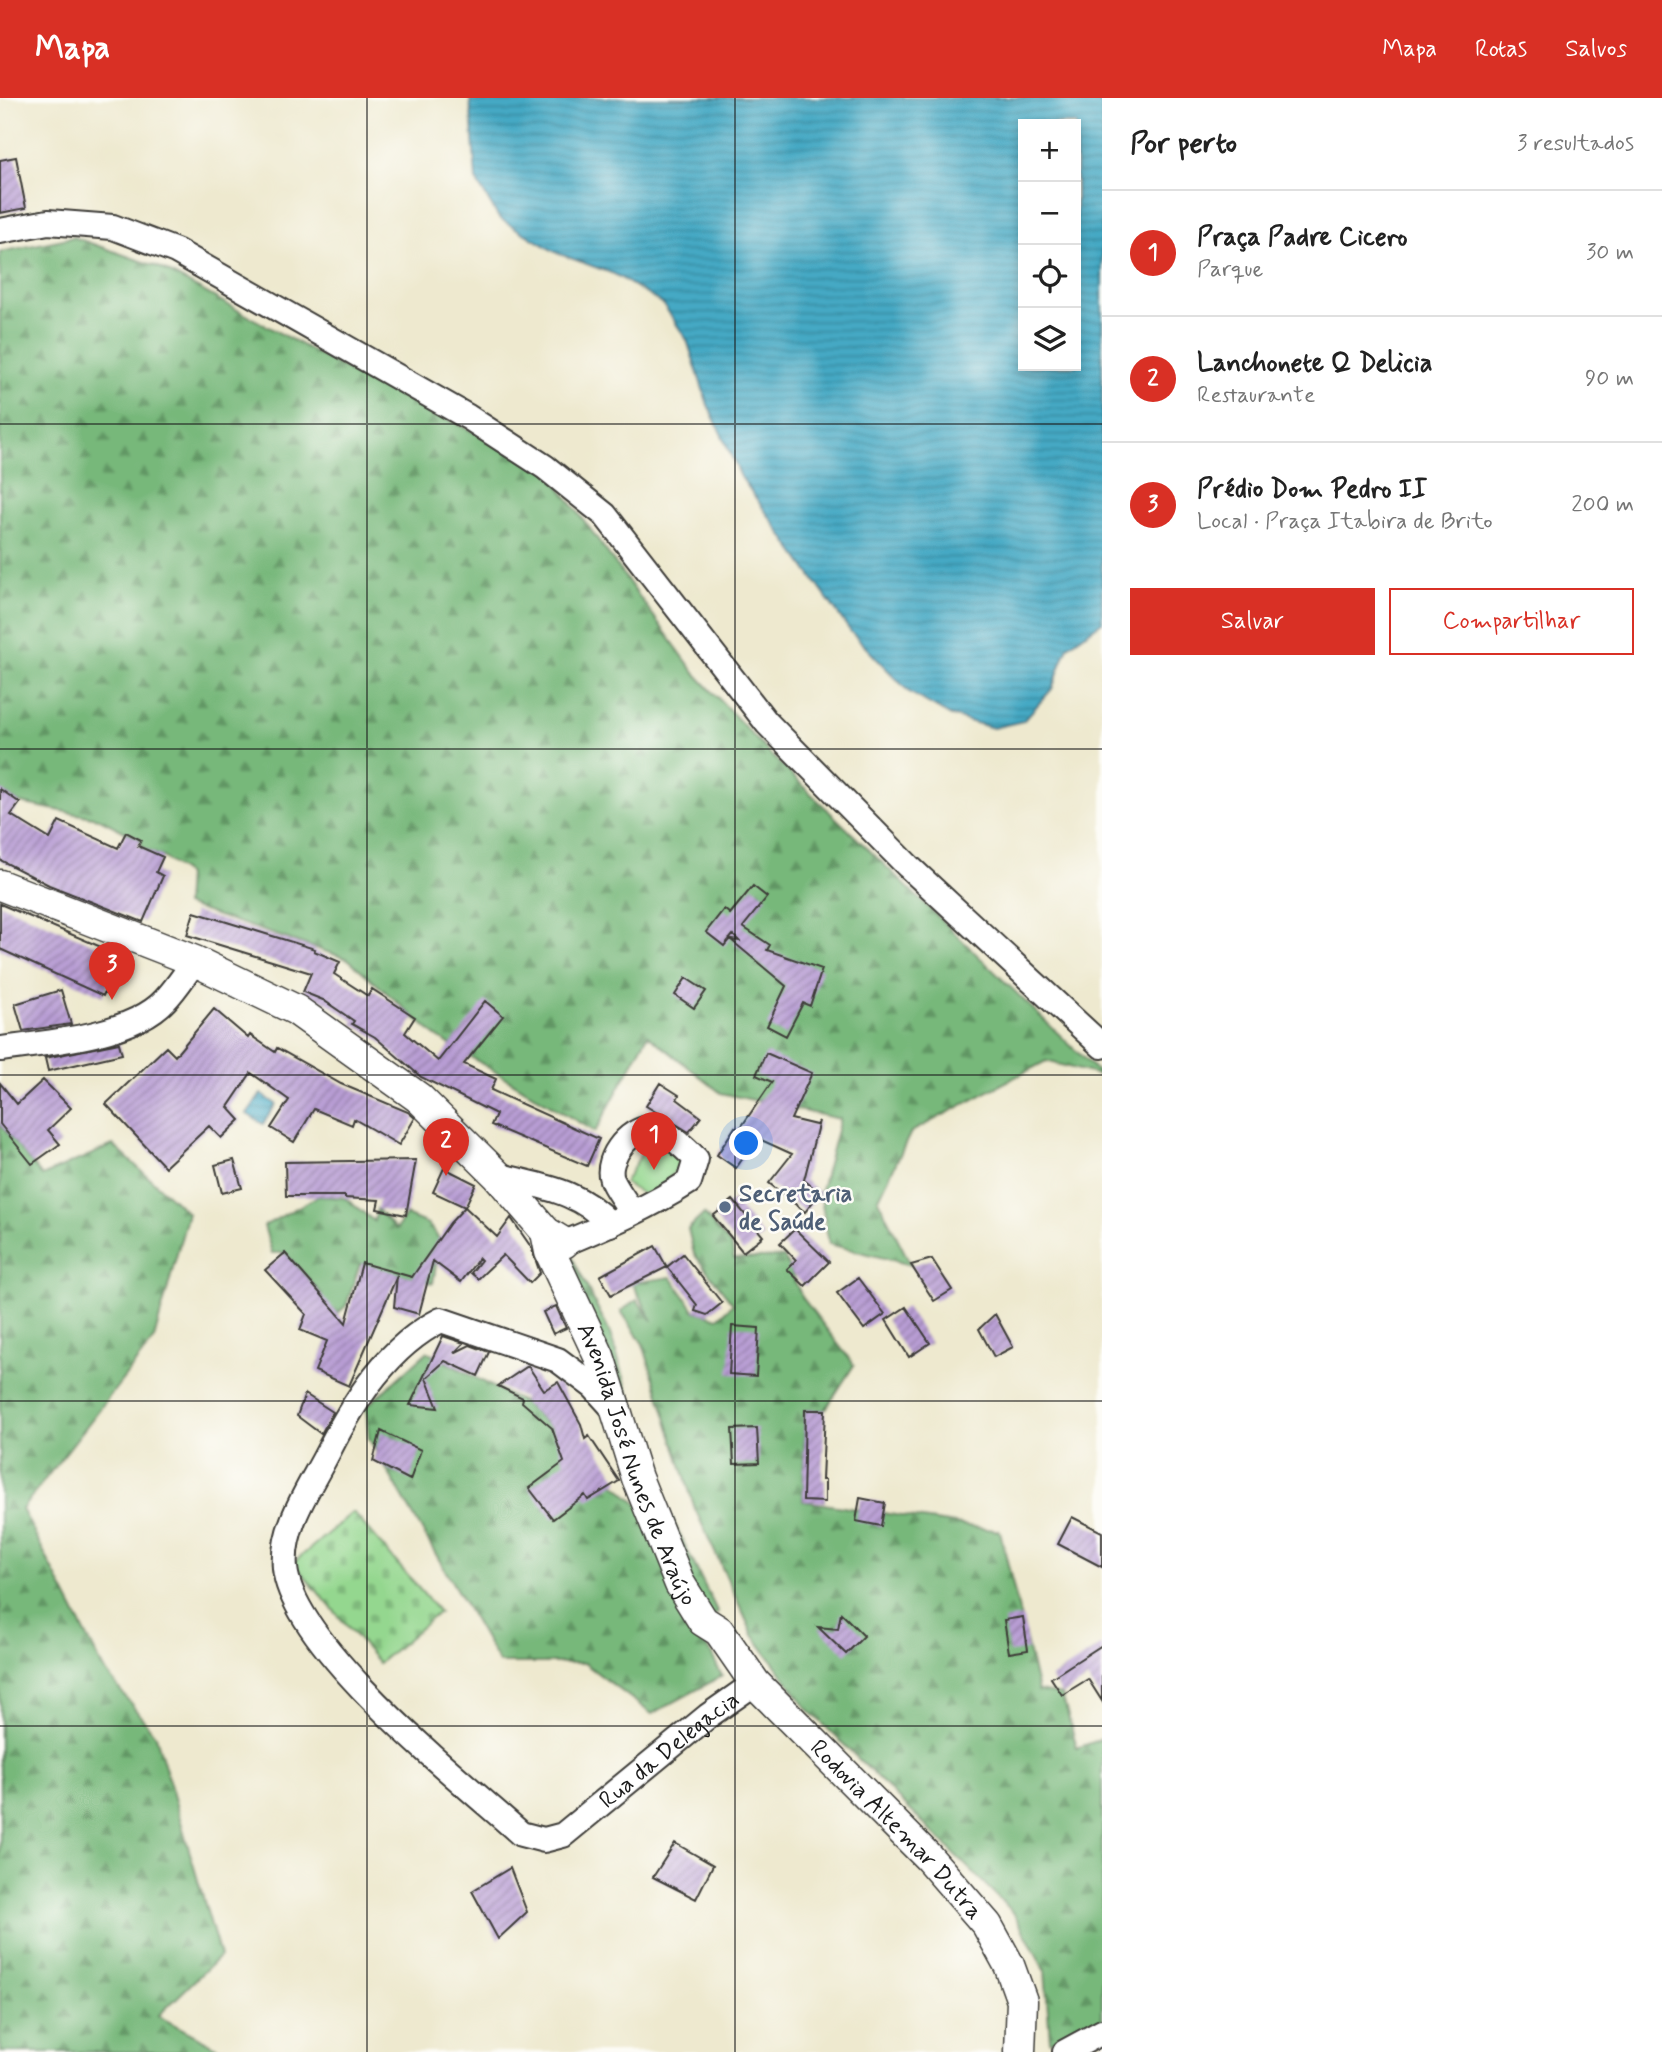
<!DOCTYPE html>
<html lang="pt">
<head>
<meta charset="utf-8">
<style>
  body { margin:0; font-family:Mynerve,sans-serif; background:#f2f2f2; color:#222 }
  .controls { position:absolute; right:21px; top:21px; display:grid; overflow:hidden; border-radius:0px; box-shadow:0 4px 10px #0003 }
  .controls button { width:63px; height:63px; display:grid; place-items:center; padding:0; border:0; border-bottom:2px solid #e0e0e0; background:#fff; color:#222; font:35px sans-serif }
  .you { position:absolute; left:747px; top:1046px; width:24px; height:24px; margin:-18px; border:5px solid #fff; border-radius:50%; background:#1a73e8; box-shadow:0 0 0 10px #1a73e833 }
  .badge { display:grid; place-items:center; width:46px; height:46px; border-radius:50%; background:#d93025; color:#fff; font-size:23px; font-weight:700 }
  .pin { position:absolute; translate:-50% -58px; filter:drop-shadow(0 2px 4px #0008) }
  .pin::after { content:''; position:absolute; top:37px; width:24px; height:21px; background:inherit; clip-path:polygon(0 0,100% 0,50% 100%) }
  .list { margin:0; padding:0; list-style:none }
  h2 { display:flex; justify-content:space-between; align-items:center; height:91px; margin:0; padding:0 28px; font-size:30px }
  h2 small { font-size:23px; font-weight:400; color:#767676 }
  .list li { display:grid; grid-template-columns:46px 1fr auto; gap:21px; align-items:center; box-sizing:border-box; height:126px; padding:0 28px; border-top:2px solid #e0e0e0 }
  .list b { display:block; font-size:26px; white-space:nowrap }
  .list p { margin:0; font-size:23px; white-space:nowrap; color:#767676 }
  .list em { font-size:23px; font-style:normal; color:#767676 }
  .actions { display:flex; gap:14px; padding:21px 28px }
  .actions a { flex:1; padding:16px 0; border:2px solid #d93025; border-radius:0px; text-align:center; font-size:24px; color:#d93025 }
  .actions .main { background:#d93025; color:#fff }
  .icon { flex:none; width:38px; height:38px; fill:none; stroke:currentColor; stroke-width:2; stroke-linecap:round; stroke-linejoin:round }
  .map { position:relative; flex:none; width:1102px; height:1954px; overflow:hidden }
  header { display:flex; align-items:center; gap:42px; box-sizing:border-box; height:98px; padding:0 35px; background:#d93025; color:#fff }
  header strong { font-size:33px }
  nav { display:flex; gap:38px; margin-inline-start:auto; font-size:24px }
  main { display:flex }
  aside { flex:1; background:#fff }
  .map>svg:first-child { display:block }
  .forest { fill:url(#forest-firs); stroke:#4a6a4b; stroke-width:2 }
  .cemetery { fill:url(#cemetery-stones); stroke:#587a56; stroke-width:2 }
  .green { fill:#94d78f; stroke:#587a56; stroke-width:2 }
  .water { fill:url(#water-rules); stroke:#306270; stroke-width:2; fill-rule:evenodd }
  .building { fill:url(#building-hatch) }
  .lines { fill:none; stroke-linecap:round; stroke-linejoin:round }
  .minor-casing { stroke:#3c3b37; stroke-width:28 }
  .tertiary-casing { stroke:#3c3b37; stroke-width:33 }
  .minor { stroke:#fff; stroke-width:24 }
  .tertiary { stroke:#fff; stroke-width:30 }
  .grid { fill:none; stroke:#1c1c1c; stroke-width:2; stroke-opacity:0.55 }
  .service-dot { fill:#5c6f8a; stroke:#fdfcf7; stroke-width:2.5 }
  .labels { text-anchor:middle; stroke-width:5; stroke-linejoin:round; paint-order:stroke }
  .service-label { font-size:24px; font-weight:bold; fill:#4e5e75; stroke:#fdfcf7; text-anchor:start }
  .street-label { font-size:24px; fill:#1c1c1c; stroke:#fdfcf7 }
</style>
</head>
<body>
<header>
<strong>Mapa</strong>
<nav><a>Mapa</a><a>Rotas</a><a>Salvos</a></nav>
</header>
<main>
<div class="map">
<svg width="1102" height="1954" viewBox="0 0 1102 1954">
  <defs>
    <pattern id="forest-firs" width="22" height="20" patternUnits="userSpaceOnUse" patternTransform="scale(1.75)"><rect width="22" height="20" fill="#77b87a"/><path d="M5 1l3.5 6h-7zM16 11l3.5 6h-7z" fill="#619563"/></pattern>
    <pattern id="cemetery-stones" width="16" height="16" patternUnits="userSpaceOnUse" patternTransform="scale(1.75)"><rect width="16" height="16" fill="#94d78f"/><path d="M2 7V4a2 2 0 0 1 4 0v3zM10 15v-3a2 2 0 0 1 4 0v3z" fill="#7fb87b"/></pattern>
    <pattern id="water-rules" width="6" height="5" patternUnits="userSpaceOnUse" patternTransform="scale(1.75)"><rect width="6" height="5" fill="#44a9c4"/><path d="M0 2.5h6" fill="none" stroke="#38899e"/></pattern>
    <pattern id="building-hatch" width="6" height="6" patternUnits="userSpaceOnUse" patternTransform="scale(1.75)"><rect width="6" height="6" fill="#b89dd4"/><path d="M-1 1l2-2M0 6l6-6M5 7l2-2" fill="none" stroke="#957fab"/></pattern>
  </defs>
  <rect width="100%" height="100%" fill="#fdfcf7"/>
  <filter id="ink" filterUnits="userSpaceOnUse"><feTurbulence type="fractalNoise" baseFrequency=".0143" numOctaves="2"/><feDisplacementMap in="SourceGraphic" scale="14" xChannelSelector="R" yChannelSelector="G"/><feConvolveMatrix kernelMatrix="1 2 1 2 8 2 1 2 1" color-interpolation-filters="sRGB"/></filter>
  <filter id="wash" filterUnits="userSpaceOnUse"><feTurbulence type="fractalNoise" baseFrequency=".00686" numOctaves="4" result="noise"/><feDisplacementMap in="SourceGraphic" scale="28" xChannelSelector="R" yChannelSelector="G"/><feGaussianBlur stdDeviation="1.57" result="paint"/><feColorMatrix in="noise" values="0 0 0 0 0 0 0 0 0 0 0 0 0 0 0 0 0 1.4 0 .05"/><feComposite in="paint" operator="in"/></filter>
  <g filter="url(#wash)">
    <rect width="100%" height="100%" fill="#eee9cf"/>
    <path class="forest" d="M73 139 161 170 347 272 545 369 695 575 770 656 1102 978 1046 963 911 1034 878 1102 911 1167 829 1146 820 1095 840 1021 721 995 648 937 595 1034 436 938 348 861 185 807 187 777 163 759 142 750 141 742 98 720 20 705 0 692V154Z
      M0 1026 42 1078 113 1047 188 1115 154 1241 22 1411 103 1570 156 1638 220 1858 158 1918 226 1954H0Z
      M318 1098 345 1100 374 1123 377 1111 396 1131 406 1117 428 1126 440 1142 433 1185 360 1166 346 1208 331 1221 307 1212 322 1196 285 1155H272L264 1128Z
      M704 1116 732 1149 734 1161 784 1159 802 1199 854 1267 825 1312H805L803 1403 1000 1433 1038 1593 1062 1597 1077 1650 1102 1641V1925L1050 1943 1045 1872 1013 1814 807 1610 753 1537 695 1411 643 1246 621 1213 637 1202 653 1223 632 1185 671 1179 695 1213 718 1220 733 1206 694 1156 688 1131Z
      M565 1145 610 1235 661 1398 718 1515 703 1523 607 1286Z
      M427 1254 522 1304 640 1408 722 1578 652 1616 584 1565H499L369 1341 366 1309Z"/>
    <path class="cemetery" d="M353 1414 439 1514 379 1565 293 1465Z"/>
    <path class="green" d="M653 1037 686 1059 653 1102 624 1085Z"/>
    <path class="water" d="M470 0H1102V524L1068 548 1052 591 1023 623 993 630 951 618 909 594 851 534 741 379 708 307 687 242 663 206 614 176 557 155 499 120 476 82ZM1076 26V268H1023V26Z
      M261 996 276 1006 263 1026 247 1016Z"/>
    <g id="blocks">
      <path class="building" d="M16 59 26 110 0 115V62Z
        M0 691 20 705 11 717 50 741 59 723 118 750 126 734 141 742 138 748 163 759 156 774 163 778 143 824 49 787 0 762Z
        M753 788 767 799 743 829 770 847 767 852 822 871 810 908 803 905 786 938 767 928 786 888 731 842 739 843 733 837 724 848 706 834 724 811 730 816Z
        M0 806 120 857 103 898 0 851Z
        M194 814 315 851 314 853 340 864 334 876 368 898 372 891 415 919 405 935 438 963 485 903 503 918 464 966 496 981 491 992 599 1041 587 1068 491 1027 496 1016 421 979 375 939 352 926 354 923 323 902 303 894 311 875 187 837Z
        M686 880 706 893 694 910 675 897Z
        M61 892 71 926 23 933 15 906Z
        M214 911 248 940 250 937 275 954 277 950 341 986 408 1014 415 1020 399 1047 354 1021 352 1027 314 1011 294 1044 271 1030 289 1002 251 975 228 1009 240 1022 221 1040 209 1028 165 1069 106 1006 166 949 175 958Z
        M119 945 122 956 48 973 45 960Z
        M766 955 812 975 791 1021 816 1027 819 1023 804 1082 820 1095 805 1114 769 1085 792 1056 757 1040 736 1070 717 1057 735 1029 739 1032 772 984 756 977Z
        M43 982 71 1010 48 1032 60 1046 32 1066 0 1026V985L17 1006Z
        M660 985 679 997 677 1001 701 1019 689 1034 646 1008Z
        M234 1062 242 1090 222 1095 215 1067Z
        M416 1062 406 1117 377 1111 379 1102 345 1100V1098H286L285 1064Z
        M444 1070 476 1086 465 1109 433 1094Z
        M733 1102 763 1138 743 1154 713 1118Z
        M465 1109 497 1139 511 1120 531 1149 540 1175 530 1185 503 1157 478 1181 471 1175 481 1162 479 1160 461 1184 433 1163 419 1216 394 1209 397 1178 349 1288 315 1273 327 1243 300 1232 306 1216 265 1172 285 1155 346 1225 362 1165 412 1179 450 1125Z
        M795 1131 829 1164 805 1188 787 1171 796 1162 780 1145Z
        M655 1148 667 1169 611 1197 600 1178Z
        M683 1156 722 1205 707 1217 695 1213 697 1207 667 1169Z
        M932 1161 952 1192 934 1203 911 1167Z
        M858 1180 885 1216 864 1231 837 1195Z
        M556 1208 566 1230 553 1236 543 1214Z
        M906 1209 930 1245 909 1259 886 1222Z
        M995 1216 1013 1249 994 1259 979 1231Z
        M732 1228 759 1230 756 1278 729 1276Z
        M443 1238 464 1245 454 1255 470 1247 489 1254 478 1278 445 1263 426 1280 438 1310 410 1307Z
        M528 1268 544 1292 558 1284 581 1326 585 1341 589 1338 619 1383 588 1402 585 1397 553 1421 529 1390 564 1364 552 1330 522 1304 523 1300 498 1288Z
        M305 1296 333 1314 321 1336 297 1318Z
        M805 1312H825L822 1382H825V1404L803 1403Z
        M757 1330 759 1365 734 1366 732 1331Z
        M381 1333 421 1352 410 1382 373 1363Z
        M860 1400 885 1405 881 1428 856 1423Z
        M1072 1419 1102 1434V1469L1058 1446Z
        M841 1515 864 1538 846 1556 818 1529 838 1531Z
        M1023 1519 1028 1552 1009 1555 1004 1522Z
        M1102 1547V1603L1088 1581 1062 1597 1051 1580Z
        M675 1745 713 1767 696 1801 653 1779Z
        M510 1770 527 1814 498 1841 472 1793Z"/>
    </g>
  </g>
  <g filter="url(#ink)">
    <use href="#blocks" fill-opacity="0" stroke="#3c3b37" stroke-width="2"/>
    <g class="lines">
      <g class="minor-casing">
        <g id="minor">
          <path d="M0 133 48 124 113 129 176 153 468 319 545 369 605 417 767 625 908 768 1102 948"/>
          <path d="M0 951C47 945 132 938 165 902 176 891 185 876 195 863"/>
          <path d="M497 1077C541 1089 577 1091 610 1126"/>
          <path d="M565 1145C608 1127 650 1109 689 1084L696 1061C686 1051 670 1035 656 1031 633 1025 604 1060 612 1082 617 1093 626 1105 633 1115"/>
          <path id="s1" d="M614 1311 594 1289 558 1262 441 1222C389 1248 355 1301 329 1352 311 1388 281 1428 285 1470 293 1549 461 1682 521 1736L544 1742 563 1737 708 1618 755 1585"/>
          <path d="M1065 1954 1102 1934"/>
        </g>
      </g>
      <g class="tertiary-casing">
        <g id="tertiary">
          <path d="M0 787 195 863 296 912 419 1000 497 1077 546 1134 564 1145"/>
          <path id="s2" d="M546 1134 550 1154 599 1258 637 1380 680 1486 703 1523 719 1533 755 1585 928 1759 987 1827 1009 1867 1022 1903 1020 1954"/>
        </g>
      </g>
      <use href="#minor" class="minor"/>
      <use href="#tertiary" class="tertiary"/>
    </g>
  </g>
  <path class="grid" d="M367 0V1954M735 0V1954M0 326H1102M0 651H1102M0 977H1102M0 1303H1102M0 1628H1102"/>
  <circle class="service-dot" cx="725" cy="1109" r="7"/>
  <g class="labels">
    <g class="service-label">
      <text x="739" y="1103">Secretaria<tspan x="739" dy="28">de Saúde</tspan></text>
    </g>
    <g class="street-label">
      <text dy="8" stroke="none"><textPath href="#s2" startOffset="250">Avenida José Nunes de Araújo</textPath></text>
      <text dy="8" stroke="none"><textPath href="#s1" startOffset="1041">Rua da Delegacia</textPath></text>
      <text dy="8" stroke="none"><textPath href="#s2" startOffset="707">Rodovia Altemar Dutra</textPath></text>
    </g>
  </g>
</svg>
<div class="controls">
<button>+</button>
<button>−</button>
<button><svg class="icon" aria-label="locate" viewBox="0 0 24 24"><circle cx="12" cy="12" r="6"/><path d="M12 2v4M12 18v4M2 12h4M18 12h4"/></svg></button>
<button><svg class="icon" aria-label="layers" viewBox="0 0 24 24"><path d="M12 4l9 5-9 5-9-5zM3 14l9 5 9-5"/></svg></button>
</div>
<div class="you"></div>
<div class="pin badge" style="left:654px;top:1072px">1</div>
<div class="pin badge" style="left:446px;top:1078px">2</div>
<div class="pin badge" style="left:112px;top:902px">3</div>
</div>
<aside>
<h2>Por perto<small>3 resultados</small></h2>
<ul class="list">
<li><span class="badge">1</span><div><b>Praça Padre Cicero</b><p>Parque</p></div><em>30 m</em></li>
<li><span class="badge">2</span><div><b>Lanchonete Q Delicia</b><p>Restaurante</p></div><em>90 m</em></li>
<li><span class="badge">3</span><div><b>Prédio Dom Pedro II</b><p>Local · Praça Itabira de Brito</p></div><em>200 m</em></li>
</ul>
<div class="actions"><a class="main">Salvar</a><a>Compartilhar</a></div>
</aside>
</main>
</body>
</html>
